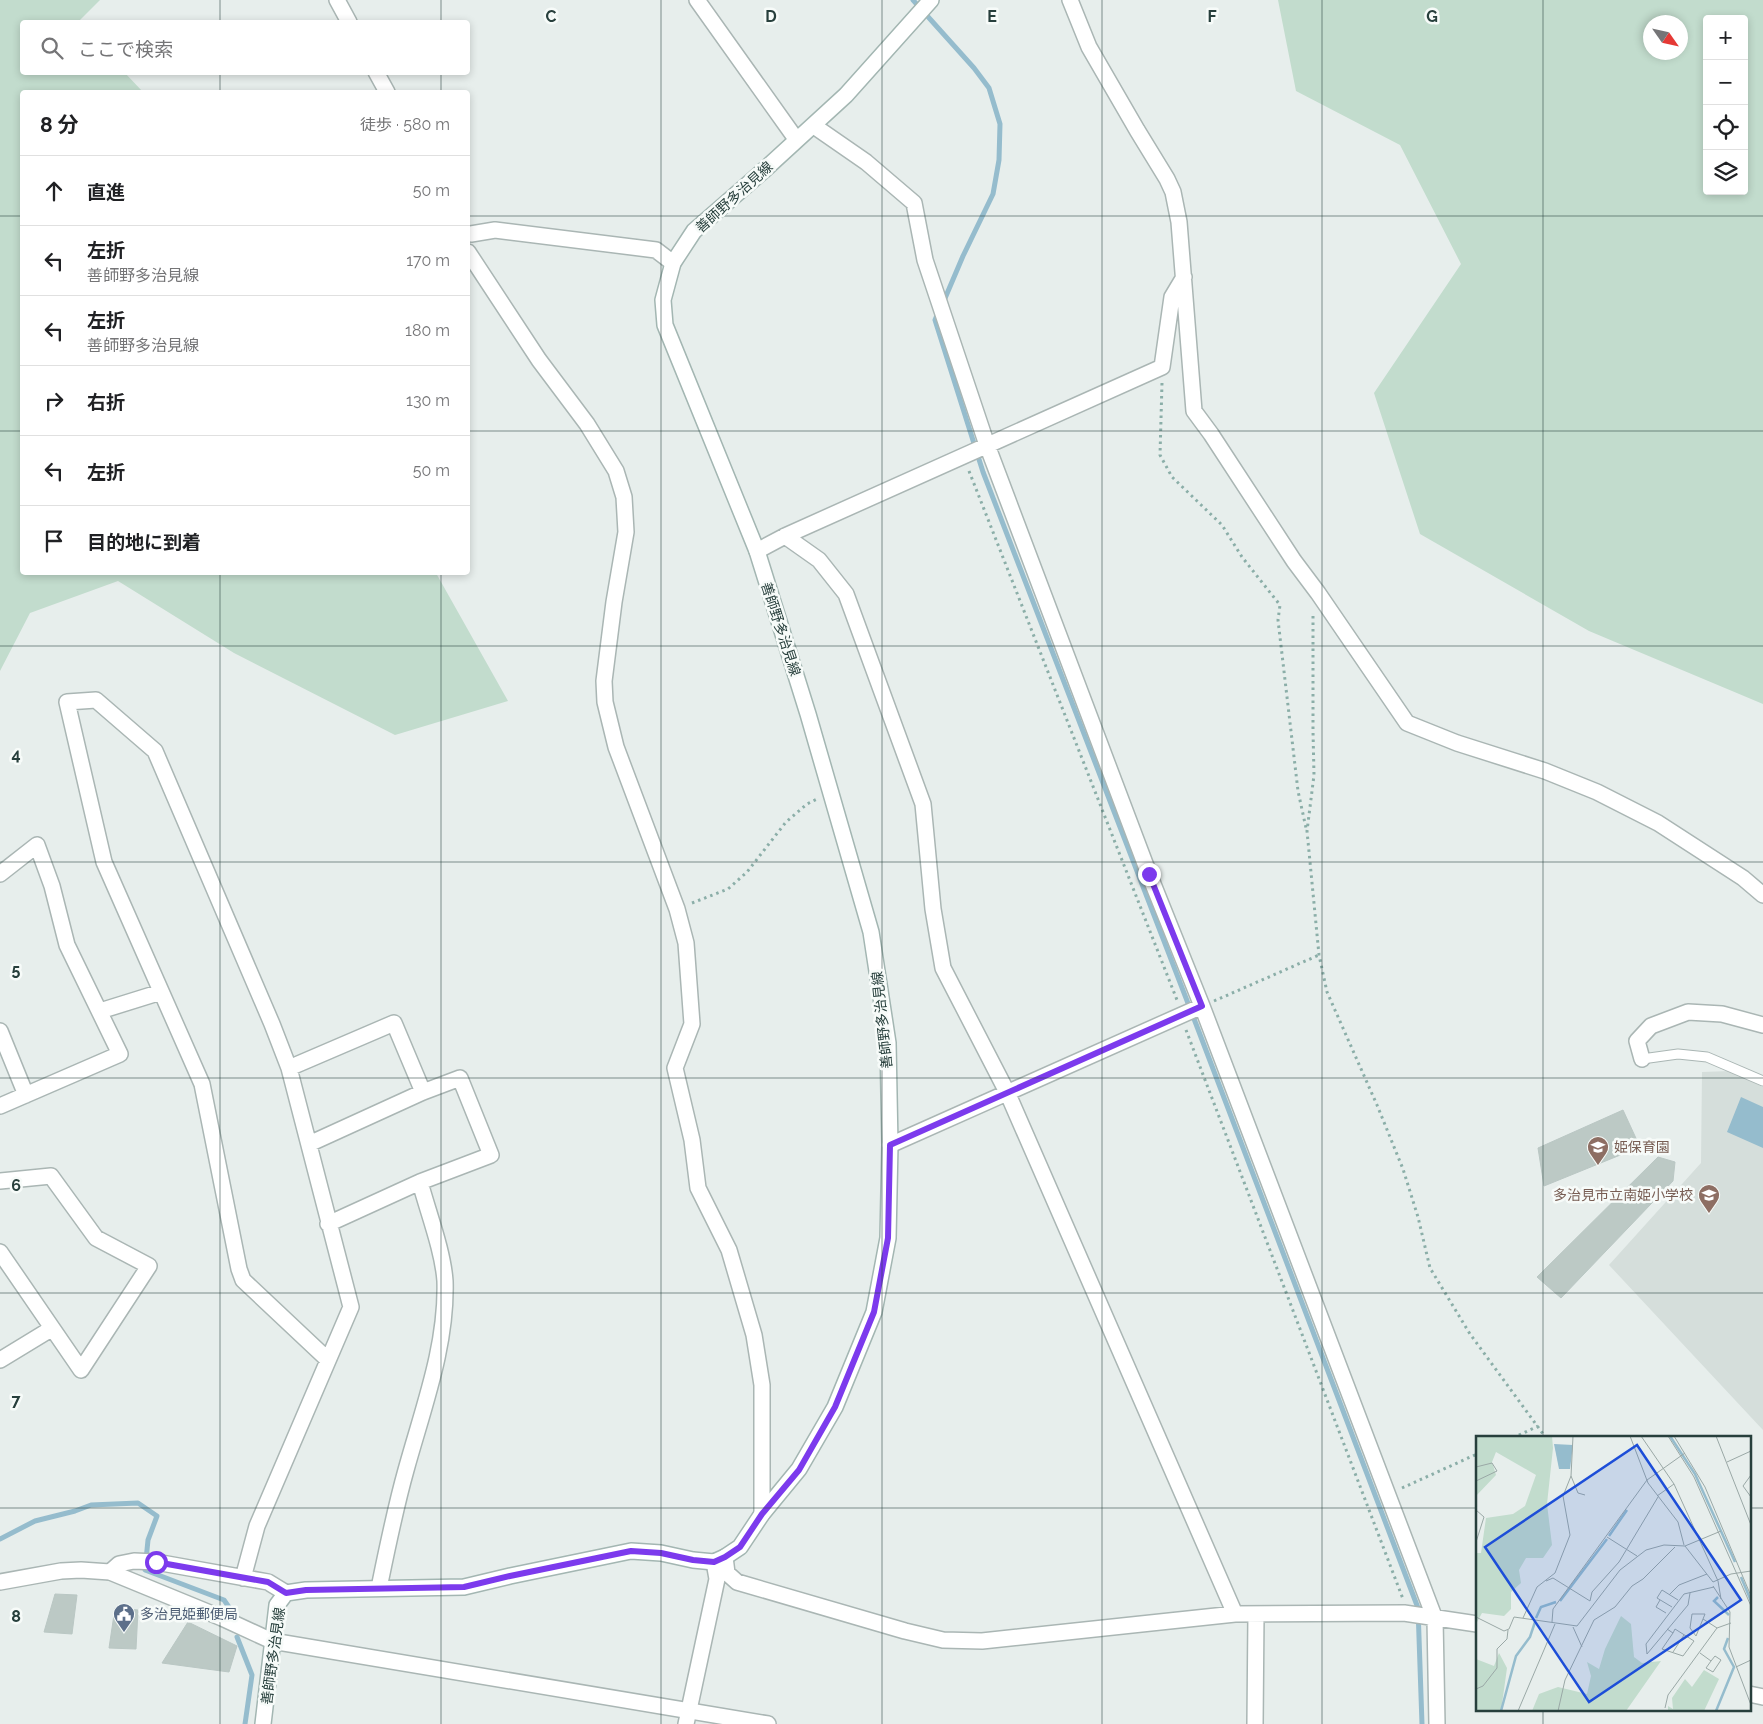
<!DOCTYPE html>
<html lang="ja">
<head>
<meta charset="utf-8">
<style>
  body { margin:0; font-family:Raleway,"Noto Sans JP",sans-serif; background:#f2f2f2; color:#202124 }
  .controls { position:absolute; right:15px; top:15px; display:grid; overflow:hidden; border-radius:5px; box-shadow:0 2px 8px #0003 }
  .controls button { width:45px; height:45px; display:grid; place-items:center; padding:0; border:0; border-bottom:1px solid #e0e0e0; background:#fff; color:#202124; font:25px sans-serif }
  .compass { position:absolute; left:1643px; top:15px; width:45px; height:45px; border-radius:50%; background:#fff; box-shadow:0 2px 8px #0003; rotate:124deg }
  .stop { position:absolute; width:15px; height:15px; margin:-11px; border:4px solid #7c3aed; border-radius:50%; background:#fff }
  .stop.end { background:#7c3aed; border-color:#fff; box-shadow:0 1px 5px #0008 }
  .list { margin:0; padding:0; list-style:none }
  h2 { display:flex; justify-content:space-between; align-items:center; height:65px; margin:0; padding:0 20px; font-size:21px }
  h2 small { font-size:16px; font-weight:400; color:#757577 }
  .list li { display:grid; grid-template-columns:32px 1fr auto; gap:15px; align-items:center; box-sizing:border-box; height:70px; padding:0 20px; border-top:1px solid #e0e0e0 }
  .list b { display:block; font-size:19px; white-space:nowrap }
  .list p { margin:0; font-size:16px; white-space:nowrap; color:#757577 }
  .list em { font-size:16px; font-style:normal; color:#757577 }
  .icon { flex:none; width:28px; height:28px; fill:none; stroke:currentColor; stroke-width:2; stroke-linecap:round; stroke-linejoin:round }
  .map { position:relative; flex:none; width:1763px; height:1724px; overflow:hidden }
  .search { position:absolute; background:#fff; box-shadow:0 2px 8px #0003; left:20px; top:20px; width:450px; height:55px; display:flex; align-items:center; gap:12px; box-sizing:border-box; padding:0 18px; border-radius:5px; color:#757577; font-size:19px }
  .panel { position:absolute; background:#fff; box-shadow:0 2px 8px #0003; left:20px; top:90px; width:450px; height:485px; border-radius:5px }
  .map>svg:first-child { display:block }
  .built { fill:#d5dedb }
  .green { fill:#c2dccd; fill-rule:evenodd }
  .water { fill:#95bccd }
  .lines { fill:none; stroke-linecap:round; stroke-linejoin:round }
  .stream { stroke:#95bccd; stroke-width:5 }
  .building { fill:#bcc9c5; stroke:#bac7c4 }
  .service-casing { stroke:#aab6b4; stroke-width:11 }
  .minor-casing { stroke:#aab6b4; stroke-width:18 }
  .tertiary-casing { stroke:#aab6b4; stroke-width:18 }
  .secondary-casing { stroke:#a3b6b2; stroke-width:18 }
  .path { stroke:#8baea8; stroke-width:3; stroke-dasharray:2.5 4; stroke-linecap:butt }
  .service { stroke:#fff; stroke-width:9 }
  .minor { stroke:#fff; stroke-width:15 }
  .tertiary { stroke:#fff; stroke-width:15 }
  .secondary { stroke:#fff; stroke-width:15 }
  .route { stroke:#7c3aed; stroke-width:6 }
  .grid { fill:none; stroke:#273f3c; stroke-width:1; stroke-opacity:0.55 }
  .labels { text-anchor:middle; stroke-width:5; stroke-linejoin:round; paint-order:stroke }
  .street-label { font-size:14px; fill:#273f3c; stroke:#f7fbf9 }
  .education-label { font-size:14px; fill:#785e54; stroke:#f7fbf9; text-anchor:start }
  .service-label { font-size:14px; fill:#4e5e75; stroke:#f7fbf9; text-anchor:start }
  .inset-river { fill:none; stroke:#95bccd; stroke-width:2.5 }
  .inset-road { fill:none; stroke:#9aa8a6; stroke-width:1 }
  .view { fill:#1d4ed8; fill-opacity:0.15; stroke:#1d4ed8; stroke-width:2.5 }
  .inset-edge { fill:none; stroke:#273f3c; stroke-width:2.5 }
  .grid-label { font-size:16px; text-anchor:middle; font-weight:bold; fill:#273f3c; stroke:#f7fbf9; stroke-width:5; stroke-linejoin:round; paint-order:stroke }
</style>
</head>
<body>
<div class="map">
<svg width="1763" height="1724" viewBox="0 0 1763 1724">
  <rect width="100%" height="100%" fill="#e7eeec"/>
  <path class="built" d="M1730 1071 1763 1087V1430L1609 1265 1701 1163 1702 1072Z"/>
  <path class="green" d="M0 0H100L78 22H22V72L125 73 143 92H22V572L436 573 508 701 395 735 234 653 118 581 30 613 0 671Z
    M1278 0H1763V704L1589 631 1420 534 1374 393 1461 264 1400 145 1296 91ZM1707 19H1744V191H1707ZM1650 22H1680V52H1650Z"/>
  <path class="water" d="M1741 1097 1763 1107V1148L1727 1132Z"/>
  <g class="lines">
    <path class="stream" d="M913 0 974 68 989 88 1000 124 999 160 993 194 963 256 943 303
      M938 313 935 320 983 472 1196 1024 1418 1608 1422 1724
      M0 1539 35 1521 75 1511 91 1505 138 1503 157 1516 148 1540 145 1570 224 1600 231 1610
      M237 1637 252 1675 245 1724"/>
  </g>
  <path class="building" d="M1623 1110 1640 1147 1544 1186 1538 1148Z
    M1658 1157 1675 1162 1673 1181 1561 1298 1537 1277Z
    M55 1594 77 1595 72 1634 44 1632Z
    M115 1608 138 1610 136 1649 109 1648Z
    M188 1622 237 1646 229 1672 162 1663Z"/>
  <g class="lines">
    <g class="service-casing">
      <path id="service" d="M1642 1059 1678 1054 1707 1057 1763 1081"/>
    </g>
    <g class="minor-casing">
      <path id="minor" d="M337 0 349 22
        M697 0 796 139
        M1070 0 1089 47 1137 130 1167 179 1173 192 1179 222 1194 411 1211 434 1294 561 1318 593 1407 723 1457 743 1545 771 1597 792 1658 823 1743 878 1763 895
        M376 72 387 92
        M814 126 866 162 914 203 925 260 987 445 1149 874 1202 1006 1435 1619 1437 1724
        M471 234 495 230 656 250 673 263
        M468 252 539 360 587 424 616 471 624 497 626 532 614 602 604 681 605 702 616 747 677 909 686 943 692 1024 675 1068 692 1140 698 1188 729 1250 754 1335 762 1385V1514
        M785 536 819 560 846 594 923 804 933 909 943 968 1007 1092 1235 1614
        M757 551 785 536 1162 367 1172 297 1184 277
        M0 874 37 845 52 886 67 945 120 1054 0 1106
        M100 1011 161 992
        M0 1031 26 1095
        M1642 1059 1637 1041 1651 1026 1688 1012 1722 1014 1763 1025
        M289 1068 394 1023 423 1092
        M309 1144 423 1092 460 1078 491 1155 420 1182 328 1224
        M890 1145 1202 1006
        M0 1181 51 1176 96 1238 149 1266 81 1370 0 1252
        M0 1360 51 1329
        M725 1557 727 1573 737 1582 905 1631 943 1640 982 1641 1235 1614 1404 1613 1477 1624
        M110 1572 119 1564 134 1561 156 1562 268 1582 286 1593
        M243 1578 257 1526 351 1307 289 1068 272 1024 155 751 96 700 67 702 104 862 202 1084 239 1269 243 1280 327 1359
        M379 1588C387 1549 395 1509 406 1470 423 1408 447 1346 445 1281 443 1251 428 1212 420 1182
        M1749 1694 1763 1697
        M686 1724 717 1579 714 1562
        M1255 1724 1256 1614"/>
    </g>
    <g class="tertiary-casing">
      <path id="tertiary" d="M0 1582 61 1571 81 1570 110 1572 222 1618 272 1641 768 1724"/>
    </g>
    <g class="secondary-casing">
      <path id="secondary" d="M263 1724 277 1605 286 1593 306 1590 464 1587 510 1576 631 1551 661 1553 693 1560 714 1562 725 1557 740 1547 762 1514 799 1469 835 1407 874 1312 888 1238 890 1145 888 1043 871 932 808 714 757 551 665 325 663 300 673 263 694 231 763 171 846 95 931 0"/>
    </g>
    <path class="path" d="M1162 383 1160 455 1172 477 1222 525 1242 557 1280 605 1278 620 1298 791 1306 828
      M969 471 1177 1000
      M1313 616V731L1314 775 1307 831 1319 955 1327 992 1377 1105 1403 1169 1418 1217 1430 1268 1470 1334 1546 1438
      M692 903 728 889 747 872 786 822 807 804 817 799
      M1214 1001 1319 955
      M1186 1030 1403 1599
      M1513 1438 1538 1426
      M1402 1488 1477 1454"/>
    <use href="#service" class="service"/>
    <use href="#minor" class="minor"/>
    <use href="#tertiary" class="tertiary"/>
    <use href="#secondary" class="secondary"/>
  </g>
  <g class="lines">
    <path class="route" d="M156 1562 268 1582 286 1593 306 1590 464 1587 510 1576 631 1551 661 1553 693 1560 714 1562 725 1557 740 1547 762 1514 799 1470 835 1407 874 1312 888 1238 890 1145 1202 1006 1149 874"/>
  </g>
  <path class="grid" d="M220 0V22M441 0V22M661 0V1724M882 0V1724M1102 0V1724M1322 0V1724M1543 0V1438M220 72V92M441 72V92M0 216H22M468 216H1763M0 431H22M468 431H1763M220 572V1724M441 572V1724M0 646H1763M0 862H1763M0 1078H1763M0 1293H1763M0 1508H1477M1749 1508H1763M1543 1710V1724"/>
  <defs>
    <g id="school-pin" transform="scale(1.125)"><path d="M0 17L-7.5 6A9.5 9.5 0 1 1 7.5 6Z" fill="#8d6e63" stroke="#f7fbf9"/><path d="M0-5L7-2L0 1L-7-2ZM-4 1L0 2.5L4 1V4Q0 6-4 4Z" fill="#fff"/></g>
    <g id="civic-pin" transform="scale(1.125)"><path d="M0 17L-7.5 6A9.5 9.5 0 1 1 7.5 6Z" fill="#5c6f8a" stroke="#f7fbf9"/><path d="M-.6-6.5H3V-4.5H.6V-3L4-1V1h2V6H-6V1h2V-1L-.6-3ZM-1.2 2.5V6h2.4V2.5Z" fill="#fff"/></g>
  </defs>
  <g fill-rule="evenodd">
    <use href="#school-pin" x="1598" y="1147"/>
    <use href="#school-pin" x="1709" y="1195"/>
    <use href="#civic-pin" x="124" y="1614"/>
  </g>
  <g class="labels">
    <g class="street-label">
      <text transform="translate(734 197) rotate(-42)" y="5">善師野多治見線</text>
      <text transform="translate(781 629) rotate(72)" y="5">善師野多治見線</text>
      <text transform="translate(882 1020) rotate(-96)" y="5">善師野多治見線</text>
      <text transform="translate(273 1656) rotate(-82)" y="5">善師野多治見線</text>
    </g>
    <g class="education-label">
      <text x="1614" y="1152">姫保育園</text>
      <text x="1693" y="1200" text-anchor="end">多治見市立南姫小学校</text>
    </g>
    <g class="service-label">
      <text x="140" y="1619">多治見姫郵便局</text>
    </g>
  </g>
  <g transform="translate(1476 1436)">
    <rect width="275" height="275" fill="#e7eeec"/>
    <path d="M0 0H76L77 12 71 68 76 109 67 122H50L43 134 45 147 35 156V173L28 180 6 177 0 188V117H5L10 82 37 78 49 70 60 39 20 16 16 26 20 39 0 60ZM145 180 155 188 158 221 166 227 185 225 150 275H56L63 258 82 251 111 258 115 240 111 226 123 233 129 213ZM23 217 31 232 25 275H0V223L18 230ZM228 234 243 243 228 275H192V270L197 273 196 262 209 243 216 251Z" fill="#c2dccd"/>
    <path d="M78 8 97 9 94 33H83Z" fill="#95bccd"/>
    <path class="inset-river" d="M194 0 219 38 259 126M133 100 151 74M265 141 275 165M242 161 238 165 253 179M84 165 131 103M60 182 65 171 80 166M25 275 40 220 54 201 59 186M240 275 258 231 248 213 252 202"/>
    <path class="inset-road" d="M97 0 95 40 102 57 109 59M154 0 172 47 202 86 208 109M165 0 198 48 242 145 245 163M192 0 218 41 275 170M198 0 229 51 275 160M240 0 275 89M251 26 275 15M0 31 16 27 21 35 0 45M275 39 267 50 275 61M181 60 198 48M0 74 8 81 0 106M131 101 161 120M209 110 245 95M70 145 77 142 114 165M237 150 254 176 253 211 275 269M214 157 212 169 171 218 170 208 208 158 238 151M193 159 203 149 231 138M184 164 180 171 190 177M114 165 116 156 143 126 182 61M196 171 181 162 186 154 202 164M0 181 28 195 33 193 38 181 101 190 144 134 170 114 188 109 209 110 237 146 255 138 275 135M47 182 61 151 79 137 94 99 87 60 95 40M227 183 220 200 214 192 216 178H229L227 183 241 192M76 186 77 173 171 44 209 17M97 191 106 211M191 193 197 197 186 213 207 220 218 205 199 193 197 197M197 216 208 199M224 217 235 225 239 220 245 224 237 236 230 232 235 225M260 231 275 224M0 253 7 250 21 232V213L31 203 32 194M189 272 192 259 241 192 255 187M42 275 79 188M82 275 89 244 118 184 139 171 156 150 167 143 199 111"/>
    <path class="view" d="M161 9 265 164 113 266 9 111Z"/>
    <rect width="275" height="275" class="inset-edge"/>
  </g>
  <g class="grid-label">
    <text x="551" y="22">C</text>
    <text x="771" y="22">D</text>
    <text x="992" y="22">E</text>
    <text x="1212" y="22">F</text>
    <text x="1432" y="22">G</text>
    <text x="16" y="760">4</text>
    <text x="16" y="975">5</text>
    <text x="16" y="1191">6</text>
    <text x="16" y="1406">7</text>
    <text x="16" y="1622">8</text>
  </g>
</svg>
<div class="controls">
<button>+</button>
<button>−</button>
<button><svg class="icon" aria-label="locate" viewBox="0 0 24 24"><circle cx="12" cy="12" r="6"/><path d="M12 2v4M12 18v4M2 12h4M18 12h4"/></svg></button>
<button><svg class="icon" aria-label="layers" viewBox="0 0 24 24"><path d="M12 4l9 5-9 5-9-5zM3 14l9 5 9-5"/></svg></button>
</div>
<svg class="compass" viewBox="-18 -18 36 36"><path d="M0-13l5 13h-10z" fill="#e53935"/><path d="M0 13l5-13h-10z" fill="#757577"/></svg>
<div class="stop" style="left:156px;top:1562px"></div>
<div class="stop end" style="left:1149px;top:874px"></div>
<div class="search"><svg class="icon" aria-label="search" viewBox="0 0 24 24"><circle cx="10" cy="10" r="6"/><path d="M15 15l6 6"/></svg>ここで検索</div>
<section class="panel">
<h2>8 分<small>徒歩 · 580 m</small></h2>
<ul class="list">
<li><svg class="icon" aria-label="ahead" viewBox="0 0 24 24"><path d="M12 20V5M6 11l6-6 6 6"/></svg><div><b>直進</b></div><em>50 m</em></li>
<li><svg class="icon" aria-label="left" viewBox="0 0 24 24"><path d="M17 20v-9H6M10 6l-5 5 5 5"/></svg><div><b>左折</b><p>善師野多治見線</p></div><em>170 m</em></li>
<li><svg class="icon" aria-label="left" viewBox="0 0 24 24"><path d="M17 20v-9H6M10 6l-5 5 5 5"/></svg><div><b>左折</b><p>善師野多治見線</p></div><em>180 m</em></li>
<li><svg class="icon" aria-label="right" viewBox="0 0 24 24"><path d="M7 20v-9h11M14 6l5 5-5 5"/></svg><div><b>右折</b></div><em>130 m</em></li>
<li><svg class="icon" aria-label="left" viewBox="0 0 24 24"><path d="M17 20v-9H6M10 6l-5 5 5 5"/></svg><div><b>左折</b></div><em>50 m</em></li>
<li><svg class="icon" aria-label="arrive" viewBox="0 0 24 24"><path d="M6 21V4h12l-3 4 3 4H6"/></svg><div><b>目的地に到着</b></div></li>
</ul>
</section>
</div>
</body>
</html>
